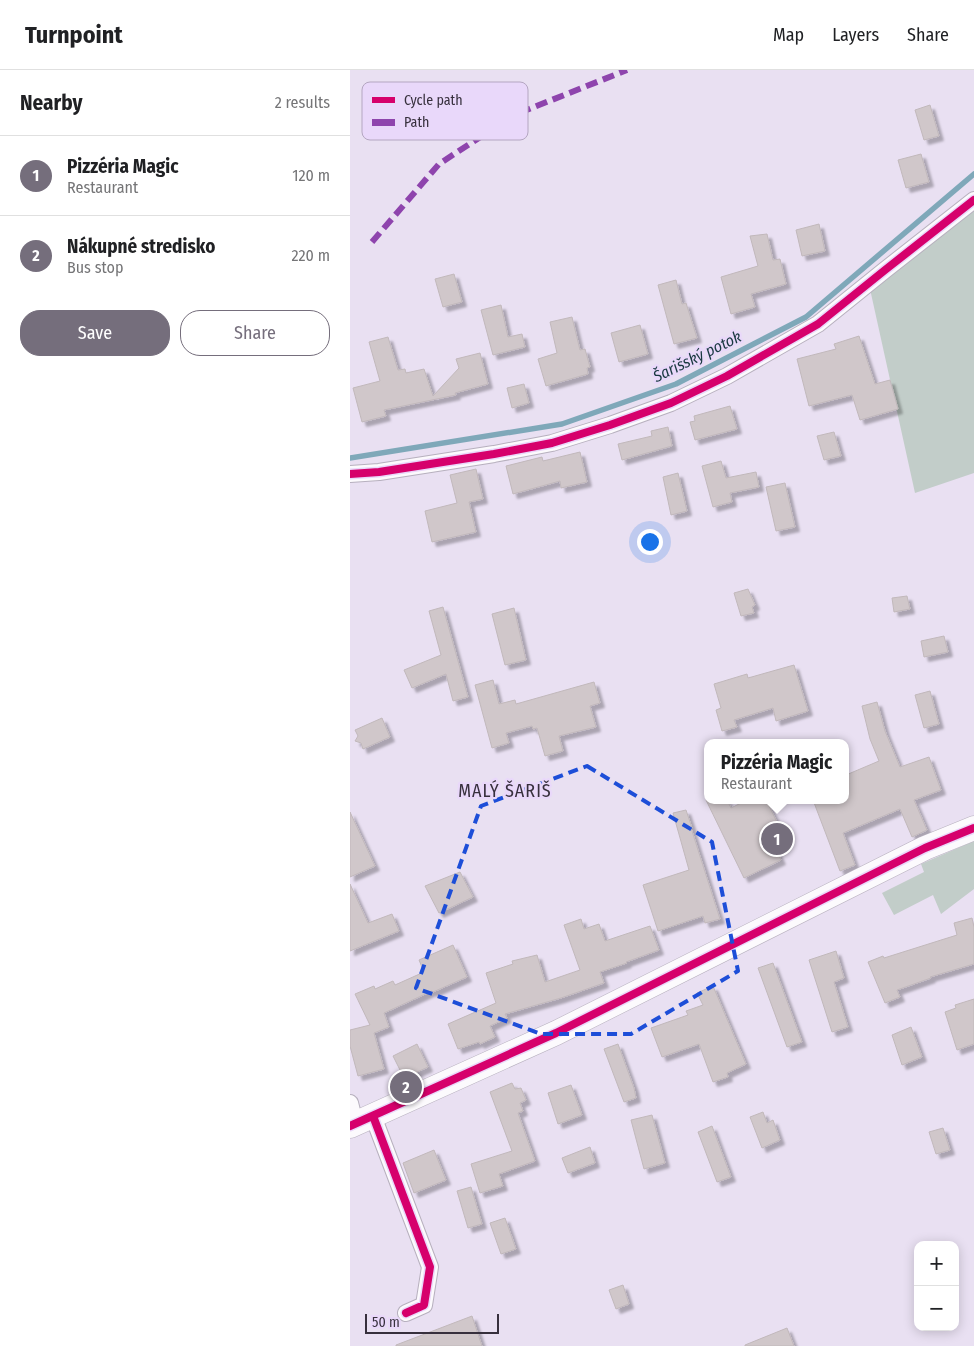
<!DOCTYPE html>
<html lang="en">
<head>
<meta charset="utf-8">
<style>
  body { margin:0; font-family:"Fira Sans Condensed",sans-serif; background:#f6f6f6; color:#202124 }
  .controls { position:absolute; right:15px; bottom:15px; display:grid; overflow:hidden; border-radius:10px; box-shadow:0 2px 12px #0003 }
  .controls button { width:45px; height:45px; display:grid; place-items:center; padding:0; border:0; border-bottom:1px solid #e0e0e0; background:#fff; color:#202124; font:25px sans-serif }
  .scale { position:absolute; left:15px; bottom:12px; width:134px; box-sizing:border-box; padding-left:5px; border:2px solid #37303d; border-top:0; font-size:14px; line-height:18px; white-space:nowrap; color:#37303d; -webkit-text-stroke:4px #e9d8fa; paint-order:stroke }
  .you { position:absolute; left:299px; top:471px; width:18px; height:18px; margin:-12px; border:4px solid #fff; border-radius:50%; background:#1a73e8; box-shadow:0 0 0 8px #1a73e833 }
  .badge { display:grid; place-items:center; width:32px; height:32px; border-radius:50%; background:#756e7c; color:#fff; font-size:16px; font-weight:700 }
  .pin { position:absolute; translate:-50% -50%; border:2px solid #fff; box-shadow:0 1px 5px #0006 }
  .popup { position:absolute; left:354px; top:669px; width:145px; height:65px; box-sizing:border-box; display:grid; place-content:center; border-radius:10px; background:#fff; filter:drop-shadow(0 1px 4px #0005); font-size:16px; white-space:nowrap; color:#757577 }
  .popup b { font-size:19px; color:#202124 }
  .popup::after { content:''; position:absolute; left:50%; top:100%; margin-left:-10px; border:10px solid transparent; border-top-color:#fff }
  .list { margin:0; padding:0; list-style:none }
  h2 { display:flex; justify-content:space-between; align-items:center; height:65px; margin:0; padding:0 20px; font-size:21px }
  h2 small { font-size:16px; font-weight:400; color:#757577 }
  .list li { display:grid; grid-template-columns:32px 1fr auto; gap:15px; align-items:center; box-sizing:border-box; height:80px; padding:0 20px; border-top:1px solid #e0e0e0 }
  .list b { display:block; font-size:19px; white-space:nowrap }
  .list p { margin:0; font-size:16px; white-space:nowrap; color:#757577 }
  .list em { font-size:16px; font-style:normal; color:#757577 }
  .actions { display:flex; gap:10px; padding:15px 20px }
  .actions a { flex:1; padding:11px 0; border:1px solid #756e7c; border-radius:20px; text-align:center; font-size:18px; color:#756e7c }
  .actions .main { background:#756e7c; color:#fff }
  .map { position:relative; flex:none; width:624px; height:1276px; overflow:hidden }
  header { display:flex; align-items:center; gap:30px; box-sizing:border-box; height:70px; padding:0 25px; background:#fff; border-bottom:1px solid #e0e0e0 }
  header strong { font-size:24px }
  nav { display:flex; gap:28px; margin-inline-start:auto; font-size:18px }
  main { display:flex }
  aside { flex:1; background:#fff }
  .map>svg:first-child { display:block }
  .green { fill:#c2cdc9 }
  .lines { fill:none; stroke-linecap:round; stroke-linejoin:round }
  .stream { stroke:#7fa8b9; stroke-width:5.5 }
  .building { fill:#d0c7ca; stroke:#c1b8bb; filter:url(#shadow) }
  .street-casing { stroke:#b7b0be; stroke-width:18 }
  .secondary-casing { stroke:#b7b0be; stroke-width:25 }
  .street { stroke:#fcfafd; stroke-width:16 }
  .secondary { stroke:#fcfafd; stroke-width:24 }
  .quiet { stroke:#8e44ad; stroke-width:6; stroke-dasharray:12 6; stroke-linecap:butt }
  .cycleway-casing { stroke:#e9d8fa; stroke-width:11 }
  .cycleway { stroke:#d6006c; stroke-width:8 }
  .marked { fill:none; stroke:#1d4ed8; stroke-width:4; stroke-dasharray:10 6; stroke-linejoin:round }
  .labels { text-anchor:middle; stroke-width:4.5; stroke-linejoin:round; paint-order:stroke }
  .water-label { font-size:16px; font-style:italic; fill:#193840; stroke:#e9d8fa }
  .quarter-label { font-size:18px; letter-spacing:1px; fill:#37303d; stroke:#e9d8fa }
  .key { fill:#e9d8fa; stroke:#b4a6c1; stroke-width:1 }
  .key-label { font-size:14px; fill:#37303d }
</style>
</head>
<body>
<header>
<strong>Turnpoint</strong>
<nav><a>Map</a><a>Layers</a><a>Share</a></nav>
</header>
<main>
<aside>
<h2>Nearby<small>2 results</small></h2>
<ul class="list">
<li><span class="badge">1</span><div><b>Pizzéria Magic</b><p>Restaurant</p></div><em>120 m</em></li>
<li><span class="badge">2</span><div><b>Nákupné stredisko</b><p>Bus stop</p></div><em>220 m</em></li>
</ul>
<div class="actions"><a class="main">Save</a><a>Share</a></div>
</aside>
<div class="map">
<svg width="624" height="1276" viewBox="0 0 624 1276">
  <defs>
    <filter id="shadow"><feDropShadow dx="4.5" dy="4.5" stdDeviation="1" flood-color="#0004"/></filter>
  </defs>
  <rect width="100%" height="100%" fill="#e9e0f2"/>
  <path class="green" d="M624 140V403L565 423 520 219Z
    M624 771V819L591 844 583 825 544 845 532 823 574 802 571 794Z"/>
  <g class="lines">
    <path class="stream" d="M0 388 212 354 326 314 456 247 624 104"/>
  </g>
  <path class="building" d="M580 35 589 66 574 70 565 40Z
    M571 84 579 112 556 118 548 90Z
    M469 154 475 181 452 186 446 160Z
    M417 164 423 190 430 189 436 214 401 224 405 237 381 244 371 207 408 196 400 166Z
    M104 204 112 232 93 237 85 209Z
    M326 210 332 234 336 233 347 268 324 274 308 215Z
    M151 235 158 267 172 264 175 277 143 285 131 240Z
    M222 247 230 280 235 279 240 297 237 298 238 304 196 316 188 289 207 283 200 252Z
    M290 255 298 284 269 292 261 263Z
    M509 266 525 314 540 310 548 339 510 350 502 325 459 336 447 289 486 279 484 274Z
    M38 267 48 300 55 299 56 303 74 299 83 326 109 298 106 289 130 283 138 314 105 323 106 325 34 340 36 346 12 352 3 318 30 311 19 272Z
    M174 314 179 333 162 338 157 318Z
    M380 336 387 359 345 370 340 352 345 351 344 346Z
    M318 357 322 376 272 390 268 374 302 366 301 361Z
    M484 362 491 386 474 390 467 366Z
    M230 382 237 412 211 418 210 411 163 424 156 396 192 387 193 391Z
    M371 391 376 408 406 402 409 417 380 423 382 432 363 437 352 396Z
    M126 399 133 429 119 432 126 462 82 472 75 441 107 433 100 405Z
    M328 403 337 441 321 445 313 407Z
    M435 413 445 457 426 461 416 417Z
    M398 519 405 535 402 537 404 543 391 546 384 523Z
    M557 526 560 539 544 542 542 528Z
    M93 537 118 627 103 631 96 604 62 618 54 600 91 585 79 541Z
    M164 538 176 590 155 595 142 544Z
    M594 566 598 582 574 587 571 571Z
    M444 595 458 641 426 651 423 638 384 650 387 657 372 661 366 640 371 638 364 614 397 604 398 608Z
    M143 610 149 634 165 630 166 634 244 612 250 633 240 636 246 657 209 666 213 681 195 686 187 658 183 659 182 656 156 663 159 673 142 678 125 615Z
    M580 621 589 654 574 658 565 625Z
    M527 632 535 661 550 697 579 687 591 720 564 730 577 760 562 767 550 739 493 763 505 795 490 801 463 730H496V705L529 691 520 669 512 636Z
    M32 648 40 667 13 679 11 673 5 671 8 666 5 660Z
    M356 730H377L381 738 397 730H416L436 770 424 776 431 790 394 808Z
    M336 740 342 758H341L370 849 355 853 353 846 308 861 293 815 339 800 323 743Z
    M0 742 25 796 0 807Z
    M110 802 123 827 89 843 75 816Z
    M0 814 18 853 42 844 49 861 0 881Z
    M622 848 624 857V894L580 907 581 908 547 920 550 927 535 933 518 892 533 886 534 888 607 865 604 853Z
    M231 849 234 859 249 854 255 871 300 856 309 880 276 892 277 893 250 902 254 913 211 928 155 944 157 948 140 956 145 967 130 974 129 972 108 979 98 954 146 933 136 903 163 894 162 891 187 885 195 912 230 900 214 855Z
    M103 875 117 907 83 922 82 921 34 943 39 957 24 963 34 999 8 1006 0 976V960L20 955 5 924 24 916 25 919 43 911 45 915 74 902 69 890Z
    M486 881 494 908 484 912 498 957 482 962 459 890Z
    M423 893 452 972 437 977 408 898Z
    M363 916 396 994 377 1003 378 1007 363 1012 349 974 312 987 301 958 338 945 336 941 353 935 347 923Z
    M624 929V974L607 980 595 942 606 938 605 935Z
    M561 957 572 987 552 995 542 965Z
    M67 974 78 997 54 1008 43 986Z
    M268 974 284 1018 286 1028 274 1032 254 979Z
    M162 1013 165 1019 171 1018 176 1030 170 1033 173 1041 168 1043 185 1091 149 1104 153 1116 130 1123 121 1094 162 1081 140 1022Z
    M221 1015 232 1045 208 1054 198 1023Z
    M413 1042 417 1053 423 1050 430 1070 412 1078 400 1047Z
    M302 1045 315 1093 294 1099 281 1050Z
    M362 1056 381 1107 367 1112 348 1062Z
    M593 1058 600 1080 586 1084 579 1062Z
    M240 1077 245 1093 218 1103 212 1088Z
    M84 1080 96 1110 64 1123 53 1093Z
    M121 1117 132 1154 118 1158 107 1121Z
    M155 1148 166 1179 151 1184 140 1153Z
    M273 1215 279 1234 266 1239 259 1220Z
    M122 1246 132 1276H46V1275Z
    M437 1258 444 1276H395V1275Z"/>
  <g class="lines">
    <g class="street-casing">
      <path id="street" d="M0 404 29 402 144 384 202 373 260 355 321 333 377 306 468 254 535 200 624 130
        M0 1033 5 1053
        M23 1046 80 1197 74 1235 56 1243"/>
    </g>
    <g class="secondary-casing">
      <path id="secondary" d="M0 1056 206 963 539 796 575 778 624 758"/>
    </g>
    <use href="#street" class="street"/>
    <use href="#secondary" class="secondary"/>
    <path class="quiet" d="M22 172 89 94 164 45 277 0"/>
    <g class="cycleway-casing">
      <path id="cycleway" d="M0 404 29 402 144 384 202 373 260 355 321 333 377 306 468 254 535 200 624 130
        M23 1046 80 1197 74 1235 56 1243
        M0 1056 206 963 539 796 575 778 624 758"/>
    </g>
    <use href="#cycleway" class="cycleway"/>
  </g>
  <path class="marked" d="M237 696 362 772 388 901 281 964H191L66 918 131 736Z"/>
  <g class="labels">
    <g class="water-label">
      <text transform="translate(347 286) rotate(-26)" y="6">Šarišský potok</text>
    </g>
    <g class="quarter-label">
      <text x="155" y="727">MALÝ ŠARIŠ</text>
    </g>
  </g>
  <rect x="12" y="12" width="166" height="58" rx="8" class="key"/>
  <rect x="22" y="27" width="23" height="6" fill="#d6006c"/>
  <rect x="22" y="49" width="23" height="7" fill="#8e44ad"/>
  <g class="key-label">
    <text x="54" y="35">Cycle path</text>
    <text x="54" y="57">Path</text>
  </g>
</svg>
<div class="controls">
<button>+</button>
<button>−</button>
</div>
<div class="scale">50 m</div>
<div class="you"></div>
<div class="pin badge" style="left:427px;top:769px">1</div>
<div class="popup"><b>Pizzéria Magic</b>Restaurant</div>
<div class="pin badge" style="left:56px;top:1017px">2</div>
</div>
</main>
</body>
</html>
